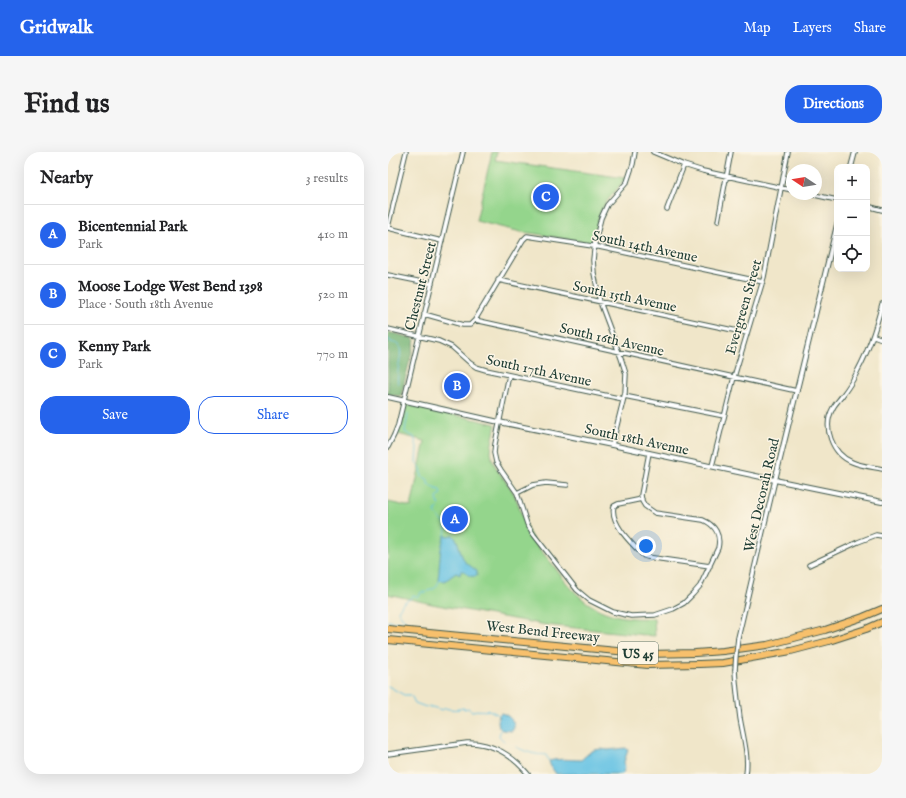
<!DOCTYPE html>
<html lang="en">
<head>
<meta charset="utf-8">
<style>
  body { margin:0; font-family:"IM FELL English",serif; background:#f6f6f6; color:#202124 }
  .controls { position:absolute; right:12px; top:12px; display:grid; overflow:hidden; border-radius:8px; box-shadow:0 4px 16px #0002 }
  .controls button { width:36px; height:36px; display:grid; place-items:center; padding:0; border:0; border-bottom:1px solid #e0e0e0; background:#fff; color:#202124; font:20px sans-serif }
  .compass { position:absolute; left:398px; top:12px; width:36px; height:36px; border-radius:50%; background:#fff; box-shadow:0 4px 16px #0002; rotate:282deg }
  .you { position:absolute; left:258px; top:394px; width:14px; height:14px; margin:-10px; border:3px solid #fff; border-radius:50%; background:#1a73e8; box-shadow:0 0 0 6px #1a73e833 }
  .badge { display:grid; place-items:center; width:26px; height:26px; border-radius:50%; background:#2563eb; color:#fff; font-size:13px; font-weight:700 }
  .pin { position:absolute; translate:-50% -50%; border:2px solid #fff; box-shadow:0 1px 4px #0006 }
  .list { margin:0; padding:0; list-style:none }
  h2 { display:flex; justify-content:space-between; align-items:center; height:52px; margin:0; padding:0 16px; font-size:17px }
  h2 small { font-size:13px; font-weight:400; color:#757577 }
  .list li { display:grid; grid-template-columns:26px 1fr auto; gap:12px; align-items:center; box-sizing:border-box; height:60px; padding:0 16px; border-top:1px solid #e0e0e0 }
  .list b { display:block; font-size:15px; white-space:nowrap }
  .list p { margin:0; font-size:13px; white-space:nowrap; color:#757577 }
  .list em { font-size:13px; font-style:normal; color:#757577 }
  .actions { display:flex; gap:8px; padding:12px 16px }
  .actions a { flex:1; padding:9px 0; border:1px solid #2563eb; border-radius:16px; text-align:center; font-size:14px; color:#2563eb }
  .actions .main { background:#2563eb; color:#fff }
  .icon { flex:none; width:22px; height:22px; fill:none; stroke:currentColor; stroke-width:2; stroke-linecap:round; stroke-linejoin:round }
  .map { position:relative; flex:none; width:494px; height:622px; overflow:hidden; border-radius:16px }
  header { display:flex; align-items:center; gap:24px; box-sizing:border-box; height:56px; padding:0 20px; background:#2563eb; color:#fff }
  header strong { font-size:19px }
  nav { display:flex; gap:22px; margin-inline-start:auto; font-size:14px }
  .intro { display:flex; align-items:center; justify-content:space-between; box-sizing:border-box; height:96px; padding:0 24px }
  h1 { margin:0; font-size:28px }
  .button { padding:10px 18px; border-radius:16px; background:#2563eb; color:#fff; font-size:14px; font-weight:700 }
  main { display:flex; gap:24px; padding:0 24px }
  aside { flex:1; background:#fff; border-radius:16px; box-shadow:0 4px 16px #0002 }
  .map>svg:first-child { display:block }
  .green { fill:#94d58c; stroke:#5a8960 }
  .forest { fill:#77b678; stroke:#4b7a56 }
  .water { fill:#66c3e4; stroke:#42808c }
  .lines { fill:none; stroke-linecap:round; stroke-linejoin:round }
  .stream { stroke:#66c3e4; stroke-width:1 }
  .minor-casing { stroke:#3e564a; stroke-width:5.5 }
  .tertiary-casing { stroke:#3e564a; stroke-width:6 }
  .motorway-casing { stroke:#3e564a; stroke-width:8 }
  .minor { stroke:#fff; stroke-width:3.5 }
  .tertiary { stroke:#fff; stroke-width:4 }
  .motorway { stroke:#f7c06c; stroke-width:6 }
  .minor-bridge-casing { stroke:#3e564a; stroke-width:5.5; stroke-linecap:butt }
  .minor-bridge { stroke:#fff; stroke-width:3.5 }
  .labels { text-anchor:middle; stroke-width:3; stroke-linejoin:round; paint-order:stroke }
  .shield { fill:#fcf5e5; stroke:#617469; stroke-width:1 }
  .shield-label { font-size:13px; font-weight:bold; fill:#1f3d34 }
  .street-label { font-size:14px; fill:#1f3d34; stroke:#fcf5e5 }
</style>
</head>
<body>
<header>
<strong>Gridwalk</strong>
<nav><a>Map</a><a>Layers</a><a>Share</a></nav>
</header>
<div class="intro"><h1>Find us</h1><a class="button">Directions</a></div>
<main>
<aside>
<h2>Nearby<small>3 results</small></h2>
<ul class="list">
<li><span class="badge">A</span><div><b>Bicentennial Park</b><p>Park</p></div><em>410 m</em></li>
<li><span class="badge">B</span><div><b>Moose Lodge West Bend 1398</b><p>Place · South 18th Avenue</p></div><em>520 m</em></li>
<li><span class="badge">C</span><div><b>Kenny Park</b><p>Park</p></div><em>770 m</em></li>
</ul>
<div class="actions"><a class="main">Save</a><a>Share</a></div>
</aside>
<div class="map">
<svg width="494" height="622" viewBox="0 0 494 622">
  <rect width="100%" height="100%" fill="#fcf5e5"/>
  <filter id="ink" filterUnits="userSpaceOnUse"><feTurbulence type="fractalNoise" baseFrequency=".025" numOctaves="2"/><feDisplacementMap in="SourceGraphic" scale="8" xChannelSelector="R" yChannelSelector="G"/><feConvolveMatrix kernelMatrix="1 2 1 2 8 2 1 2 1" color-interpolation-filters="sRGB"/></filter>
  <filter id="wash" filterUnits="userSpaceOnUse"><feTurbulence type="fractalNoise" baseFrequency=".012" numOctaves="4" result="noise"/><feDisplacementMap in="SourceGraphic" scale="16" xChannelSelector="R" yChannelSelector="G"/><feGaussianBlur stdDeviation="0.9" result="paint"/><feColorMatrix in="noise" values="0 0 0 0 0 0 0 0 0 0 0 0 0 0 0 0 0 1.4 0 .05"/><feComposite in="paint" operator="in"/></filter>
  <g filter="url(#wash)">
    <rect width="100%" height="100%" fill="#f0e6c9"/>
    <path class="green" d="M104 0H109L107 8 237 26C231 37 220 45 214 57 208 68 209 80 204 91H202L149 82 133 80 88 69Z
      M19 253H22L107 272 108 274 107 276C106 284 103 292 103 300 104 317 119 328 126 342 132 354 134 367 140 379 146 392 156 402 165 413 171 421 177 430 184 437 207 462 234 468 266 466L267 484 158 473 44 452 0 442V350L23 355 37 289 10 282 17 256Z"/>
    <path class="forest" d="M0 180 24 186 27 188 14 240 13 243 11 244 0 242Z"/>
    <path class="water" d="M57 383 59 384 65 383 69 388 74 404 77 410 89 419V424C81 425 81 424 76 419H73L72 423 68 421 57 429 50 428C50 424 51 422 51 418 52 405 52 395 57 383Z
      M113 561C120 563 131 571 124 579L114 578 111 575C110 570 109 564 113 561Z
      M238 596 240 598 236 610 237 616 236 618 235 621 234 622H168C165 617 162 615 161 609 172 606 182 608 193 608L201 601 206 598 213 597 220 598Z"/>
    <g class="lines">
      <path class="stream" d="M0 187 2 188 3 190C6 191 9 191 11 194 15 201 10 212 10 220 10 224 9 228 10 232
        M20 261C20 268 17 273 17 280L26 285 29 295 28 310 33 316 34 325 38 326 40 328V332L48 337 52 338C53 341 53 343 49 346L51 354 47 360C51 370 61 367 57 383
        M0 469 18 471 19 470C15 467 12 463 10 459L15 451 22 447 25 443 31 445 33 440H36L38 441 42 437H46L49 433 52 428
        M0 534 16 543H22L24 545 27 551 38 555H44L54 558 57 556C63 558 70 558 75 556L77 557 80 556 84 559C90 557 97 560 101 558L111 563
        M113 577 111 584 116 589
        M128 595C134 598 141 601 148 602 151 603 155 602 158 603L161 609"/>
    </g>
  </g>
  <g filter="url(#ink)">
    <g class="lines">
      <g class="minor-casing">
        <path id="minor" d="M265 0 296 13 315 19 404 38
          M422 42 449 48
          M479 54 494 58
          M279 57 296 13
          M330 69 343 0
          M0 75 18 0
          M0 76 54 89
          M0 123 44 132
          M110 128 359 181
          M494 152C488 176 482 196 470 218 466 227 460 236 454 244 451 248 447 252 445 256 434 275 444 302 464 310 473 314 484 315 494 317
          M36 162 75 173H82L87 168 135 88 139 84 211 95 375 130
          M87 168 409 239
          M0 177 51 189 64 195 82 211 88 215 98 218 235 247
          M486 184 494 187
          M121 223 107 292 106 301 108 310 113 318 129 341 139 372 146 383 189 438 201 448 225 460 243 464 267 463 285 457 296 451 305 442 312 434 330 396C333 383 327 373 315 368L267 361 257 354 254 349 253 343 261 301
          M236 244 336 264
          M224 293 237 241 238 222 233 206 212 150 206 121 205 108 207 90 213 66 219 53 239 30 245 12 247 0
          M0 295 6 283 10 273 75 0
          M324 314 346 225 376 125 400 0
          M129 341 145 333 158 331 179 333
          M254 347 230 352 226 354C221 371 245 393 256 404L259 405 322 414
          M421 413 470 390 488 383 494 384
          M350 486 387 328
          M347 518C348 534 350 550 352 566 355 584 361 604 358 622
          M0 602 79 591C104 590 125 604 140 622"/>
      </g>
      <g class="tertiary-casing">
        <path id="tertiary" d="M463 15 467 0
          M0 245 111 270 224 293 382 327 494 350
          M387 328 449 73"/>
      </g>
      <g class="motorway-casing">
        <path id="motorway" d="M0 477 260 502 307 501 335 499 379 493 437 478 475 465 494 457
          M0 488 260 513 311 512 335 511 403 499 441 489 478 477 494 470"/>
      </g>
      <use href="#minor" class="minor"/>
      <use href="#tertiary" class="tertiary"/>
      <use href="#motorway" class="motorway"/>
      <g class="minor-bridge-casing">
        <path id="minor-bridge" d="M347 518 348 503 350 486"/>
      </g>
      <use href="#minor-bridge" class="minor-bridge"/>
    </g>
  </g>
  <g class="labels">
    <rect class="shield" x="230" y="490" width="40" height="22" rx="3"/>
    <g class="shield-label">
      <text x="250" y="506">US 45</text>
    </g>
    <g class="street-label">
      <text transform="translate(257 94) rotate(12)" y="5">South 14th Avenue</text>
      <text transform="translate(32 134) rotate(-76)" y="5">Chestnut Street</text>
      <text transform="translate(237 144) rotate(12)" y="5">South 15th Avenue</text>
      <text transform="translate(355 155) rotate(-74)" y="5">Evergreen Street</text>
      <text transform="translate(224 187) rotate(13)" y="5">South 16th Avenue</text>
      <text transform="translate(151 218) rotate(12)" y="5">South 17th Avenue</text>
      <text transform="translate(249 287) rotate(12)" y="5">South 18th Avenue</text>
      <text transform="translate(373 343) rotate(-77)" y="5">West Decorah Road</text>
      <text transform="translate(155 479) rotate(6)" y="5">West Bend Freeway</text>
    </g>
  </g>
</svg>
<div class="controls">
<button>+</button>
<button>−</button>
<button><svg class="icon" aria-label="locate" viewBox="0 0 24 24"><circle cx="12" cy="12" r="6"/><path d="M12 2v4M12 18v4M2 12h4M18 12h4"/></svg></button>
</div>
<svg class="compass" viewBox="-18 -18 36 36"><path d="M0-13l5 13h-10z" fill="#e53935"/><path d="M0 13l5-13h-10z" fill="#757577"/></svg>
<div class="you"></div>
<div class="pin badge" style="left:67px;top:367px">A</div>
<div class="pin badge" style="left:69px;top:234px">B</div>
<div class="pin badge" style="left:158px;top:45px">C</div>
</div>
</main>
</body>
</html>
